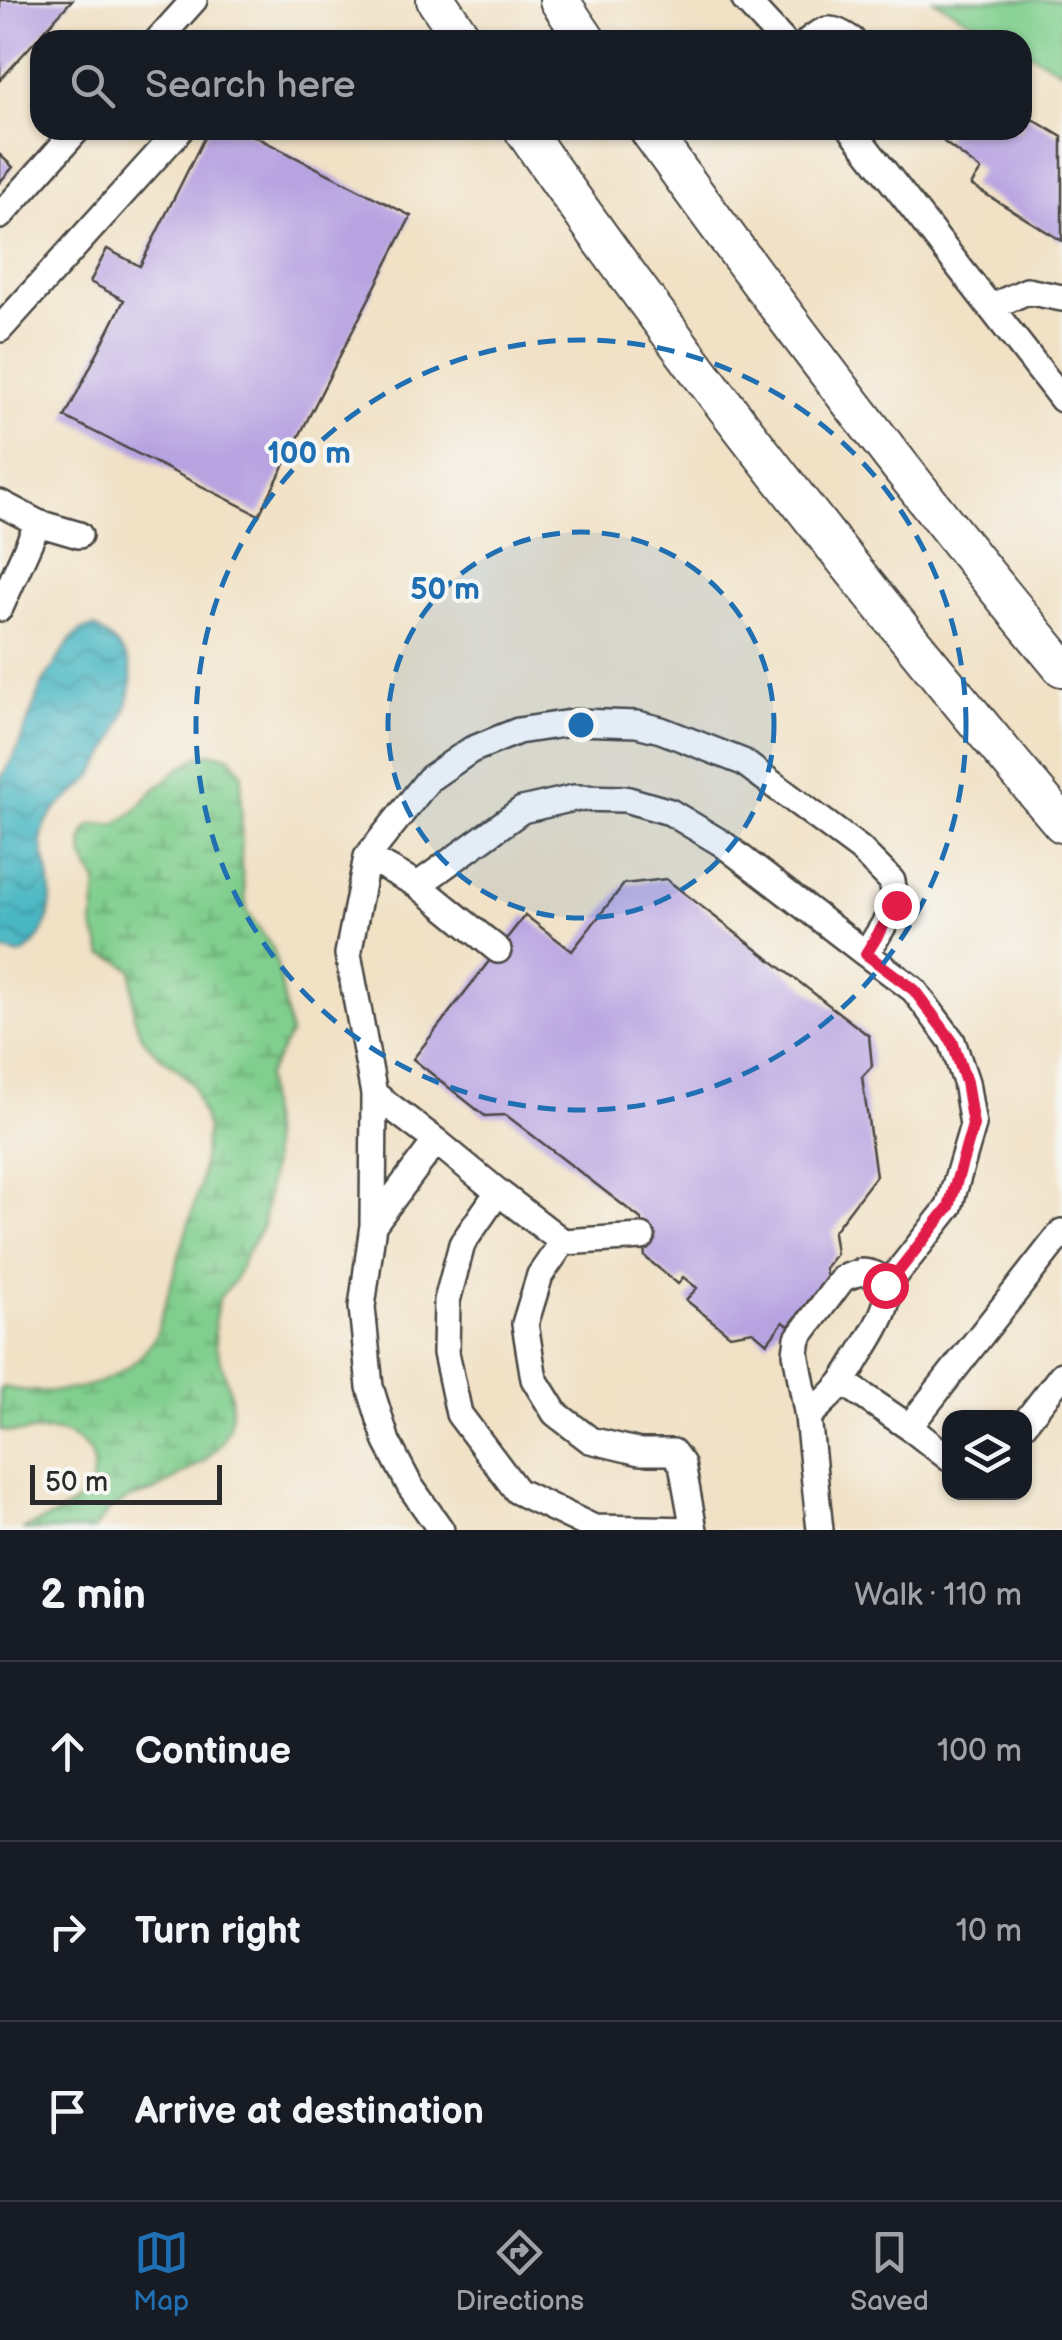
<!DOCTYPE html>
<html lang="en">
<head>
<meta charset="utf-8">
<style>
  body { margin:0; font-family:"Balsamiq Sans",sans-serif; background:#20242c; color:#f1f3f6 }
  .controls { position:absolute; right:30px; bottom:30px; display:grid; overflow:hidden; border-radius:20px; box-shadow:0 2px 8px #0004 }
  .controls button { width:90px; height:90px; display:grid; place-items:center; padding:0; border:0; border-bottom:2px solid #363941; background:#171b24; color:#f1f3f6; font:50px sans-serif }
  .scale { position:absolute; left:30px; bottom:25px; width:192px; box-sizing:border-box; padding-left:10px; border:5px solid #2b2b2b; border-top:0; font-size:28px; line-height:35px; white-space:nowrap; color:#2b2b2b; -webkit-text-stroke:8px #f6f6f2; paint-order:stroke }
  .stop { position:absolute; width:30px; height:30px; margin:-22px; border:8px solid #e11d48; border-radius:50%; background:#fff }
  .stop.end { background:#e11d48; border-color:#fff; box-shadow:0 2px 10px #0008 }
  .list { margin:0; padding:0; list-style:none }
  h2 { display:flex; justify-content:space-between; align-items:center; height:130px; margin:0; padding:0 40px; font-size:42px }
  h2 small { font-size:32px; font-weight:400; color:#9ea1a6 }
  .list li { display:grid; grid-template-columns:65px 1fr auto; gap:30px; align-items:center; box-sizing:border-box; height:180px; padding:0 40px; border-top:2px solid #363941 }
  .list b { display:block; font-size:38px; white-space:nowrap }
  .list em { font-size:32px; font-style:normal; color:#9ea1a6 }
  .icon { flex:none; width:55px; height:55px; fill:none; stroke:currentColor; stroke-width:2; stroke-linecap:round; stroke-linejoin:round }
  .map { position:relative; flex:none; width:1062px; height:1530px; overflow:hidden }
  .search { position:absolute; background:#171b24; box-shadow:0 2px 8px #0004; left:30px; right:30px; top:30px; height:110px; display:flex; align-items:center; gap:25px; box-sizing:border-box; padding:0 35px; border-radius:30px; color:#9ea1a6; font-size:38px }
  .sheet { height:670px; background:#171b24 }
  nav { display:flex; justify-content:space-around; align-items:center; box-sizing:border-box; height:140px; border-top:2px solid #363941; background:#171b24; font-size:28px; color:#9ea1a6 }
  nav a { display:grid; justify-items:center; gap:5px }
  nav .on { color:#1f6fb2 }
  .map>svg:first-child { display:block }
  .green { fill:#81cf8e; stroke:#567d5c; stroke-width:2.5 }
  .wetland { fill:url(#wetland-marsh); stroke:#567d5c; stroke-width:2.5 }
  .water { fill:url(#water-waves); stroke:#3a7177; stroke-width:2.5 }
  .building { fill:#b8a3e1 }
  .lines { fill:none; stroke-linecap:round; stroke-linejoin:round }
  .minor-casing { stroke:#494642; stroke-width:30 }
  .highway-casing { stroke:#494642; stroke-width:42 }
  .minor { stroke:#fff; stroke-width:25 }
  .highway { stroke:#fff; stroke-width:38 }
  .route { stroke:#e11d48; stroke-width:12 }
  .ring { fill:none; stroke:#1f6fb2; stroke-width:5; stroke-dasharray:18 12 }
  .centre { fill:#1f6fb2; stroke:#f6f6f2; stroke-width:5 }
  .ring-label { font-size:30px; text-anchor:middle; font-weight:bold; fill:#1f6fb2; stroke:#f6f6f2; stroke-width:8; stroke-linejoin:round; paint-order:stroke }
</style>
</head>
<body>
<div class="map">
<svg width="1062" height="1530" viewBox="0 0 1062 1530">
  <defs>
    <pattern id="wetland-marsh" width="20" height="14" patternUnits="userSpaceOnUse" patternTransform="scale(2.5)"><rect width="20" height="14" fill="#81cf8e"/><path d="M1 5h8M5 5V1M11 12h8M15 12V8" fill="none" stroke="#6aa874"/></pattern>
    <pattern id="water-waves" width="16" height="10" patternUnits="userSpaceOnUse" patternTransform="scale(2.5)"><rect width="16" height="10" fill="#49b7c3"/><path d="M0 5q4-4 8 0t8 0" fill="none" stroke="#3d959f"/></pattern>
  </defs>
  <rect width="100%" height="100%" fill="#f6f6f2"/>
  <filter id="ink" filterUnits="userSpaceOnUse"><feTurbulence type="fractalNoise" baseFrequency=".01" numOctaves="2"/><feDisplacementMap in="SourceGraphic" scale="20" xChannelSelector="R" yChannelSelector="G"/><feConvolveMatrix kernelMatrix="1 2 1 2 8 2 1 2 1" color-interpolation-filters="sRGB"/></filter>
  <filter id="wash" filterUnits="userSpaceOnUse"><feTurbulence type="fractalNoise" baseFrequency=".0048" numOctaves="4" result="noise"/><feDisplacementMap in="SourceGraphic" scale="40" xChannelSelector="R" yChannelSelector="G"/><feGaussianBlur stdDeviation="2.25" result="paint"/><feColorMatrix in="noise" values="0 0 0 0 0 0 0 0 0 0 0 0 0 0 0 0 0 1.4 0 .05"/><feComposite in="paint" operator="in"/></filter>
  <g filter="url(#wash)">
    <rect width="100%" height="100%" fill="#f1e1c5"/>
    <path class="green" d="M934 0H1062V71L1022 49V40H1006Z"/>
    <path class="wetland" d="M210 753 229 756 242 773 241 864 247 911 273 949 279 972 290 1035 266 1077 272 1161 263 1225 246 1254 234 1281 219 1298 214 1323 216 1347 230 1391 232 1412 229 1427 221 1444 204 1461 154 1491 130 1498 109 1510 94 1530H22C49 1517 97 1504 93 1466 92 1452 83 1442 70 1436 48 1425 23 1437 0 1430V1391L3 1387C58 1399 127 1388 156 1335L200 1185 207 1128 193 1086 179 1070 157 1054 141 1036 134 1016 132 970 118 960 103 955 93 926 97 882 83 858 82 843 86 830 91 825 116 824 134 812 150 794 177 770 203 754Z"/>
    <path class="water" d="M95 627C107 637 126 650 130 667 138 697 106 765 84 785 65 804 47 808 42 837 40 849 47 863 49 875 55 905 48 940 20 955L0 950V780L17 750 42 684 71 639 82 630Z"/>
    <g id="blocks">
      <path class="building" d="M0 0H72L0 80Z
        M1022 113 1062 137V241L971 185 981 170 944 142 951 130H1022Z
        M208 130H242L411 216 259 515 65 417 124 300 90 282 107 249 140 266Z
        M0 155 13 167 0 182Z
        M666 879 869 1036 872 1066 862 1077 876 1176 833 1232 836 1254 825 1268 827 1277 789 1326 783 1322 767 1343 753 1331 730 1335 686 1300 697 1288 683 1277 678 1284 645 1257 641 1219 506 1115 485 1116 413 1059 525 915 572 951 624 884Z"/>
    </g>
  </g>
  <g filter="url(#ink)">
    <use href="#blocks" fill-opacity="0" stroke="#494642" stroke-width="2.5"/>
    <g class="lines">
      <g class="minor-casing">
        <path id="minor" d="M745 0 782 40
          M158 40 194 0
          M809 40C827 26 834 27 852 40
          M852 130 1062 399
          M0 216 77 130
          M991 307 1027 291 1062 298
          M0 329 180 130
          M0 503 38 523 79 535
          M0 608 38 523
          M367 857 418 885 522 810 574 798 625 799 670 812 723 844 866 954
          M418 885 498 950
          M374 1094 436 1141 498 1192 462 1244 447 1301 446 1353 459 1414 517 1491 594 1528 694 1530
          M498 1192 563 1242 540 1275 525 1324 534 1379 555 1413 590 1440 640 1452H673L682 1464 694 1530
          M373 1225 436 1141
          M563 1242 642 1237
          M861 1272C912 1275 876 1329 862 1351 855 1362 849 1374 841 1384 831 1396 819 1406 808 1417L796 1353 798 1338 843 1278Z
          M843 1382 909 1427 950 1459
          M808 1417 820 1530
          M1024 1424 1062 1375
          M909 1427 1062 1232
          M441 1530 410 1486 387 1442 370 1387 362 1307 373 1225 374 1094 348 954 367 857 429 779 471 750 518 731 577 722 637 724 661 730 743 762 860 849 892 881 896 905 866 954 914 990 952 1041 966 1082 973 1125 949 1207 886 1287"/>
      </g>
      <g class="highway-casing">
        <path id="highway" d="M436 0 463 40
          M559 0 586 40
          M524 130C691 371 873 600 1062 823
          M649 130C781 314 917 493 1062 667"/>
      </g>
      <use href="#minor" class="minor"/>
      <use href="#highway" class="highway"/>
    </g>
  </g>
  <g class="lines" filter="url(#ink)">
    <path class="route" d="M885 1285 886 1287 949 1207 973 1125 966 1082 952 1041 914 990 866 954 896 905"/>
  </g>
  <circle cx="581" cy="725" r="193" fill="#1f6fb2" fill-opacity=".12"/>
  <g class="ring">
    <circle cx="581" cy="725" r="193"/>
    <circle cx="581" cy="725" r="385"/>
  </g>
  <circle cx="581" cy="725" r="15" class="centre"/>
  <g class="ring-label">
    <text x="309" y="463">100 m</text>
    <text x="445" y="599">50 m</text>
  </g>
</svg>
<div class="controls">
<button><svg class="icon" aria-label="layers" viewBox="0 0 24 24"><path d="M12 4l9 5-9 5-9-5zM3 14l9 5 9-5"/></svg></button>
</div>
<div class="scale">50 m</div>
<div class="stop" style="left:885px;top:1285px"></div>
<div class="stop end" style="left:896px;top:905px"></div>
<div class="search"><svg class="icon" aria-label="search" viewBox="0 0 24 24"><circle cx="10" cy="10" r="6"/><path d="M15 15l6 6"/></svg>Search here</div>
</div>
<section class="sheet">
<h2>2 min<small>Walk · 110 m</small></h2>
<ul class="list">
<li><svg class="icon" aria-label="ahead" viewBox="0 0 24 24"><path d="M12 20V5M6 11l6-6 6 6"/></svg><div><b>Continue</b></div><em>100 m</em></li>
<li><svg class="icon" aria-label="right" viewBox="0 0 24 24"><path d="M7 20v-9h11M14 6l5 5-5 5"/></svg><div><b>Turn right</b></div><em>10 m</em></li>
<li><svg class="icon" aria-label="arrive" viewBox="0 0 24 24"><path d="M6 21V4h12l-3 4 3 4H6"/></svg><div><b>Arrive at destination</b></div></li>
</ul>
</section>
<nav>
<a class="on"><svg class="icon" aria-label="map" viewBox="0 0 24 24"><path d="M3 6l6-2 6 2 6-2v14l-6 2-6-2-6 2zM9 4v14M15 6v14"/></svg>Map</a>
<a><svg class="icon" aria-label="directions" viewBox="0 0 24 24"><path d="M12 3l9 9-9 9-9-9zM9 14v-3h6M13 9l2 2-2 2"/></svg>Directions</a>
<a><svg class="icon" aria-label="saved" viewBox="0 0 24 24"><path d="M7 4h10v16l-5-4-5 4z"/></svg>Saved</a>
</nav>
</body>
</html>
